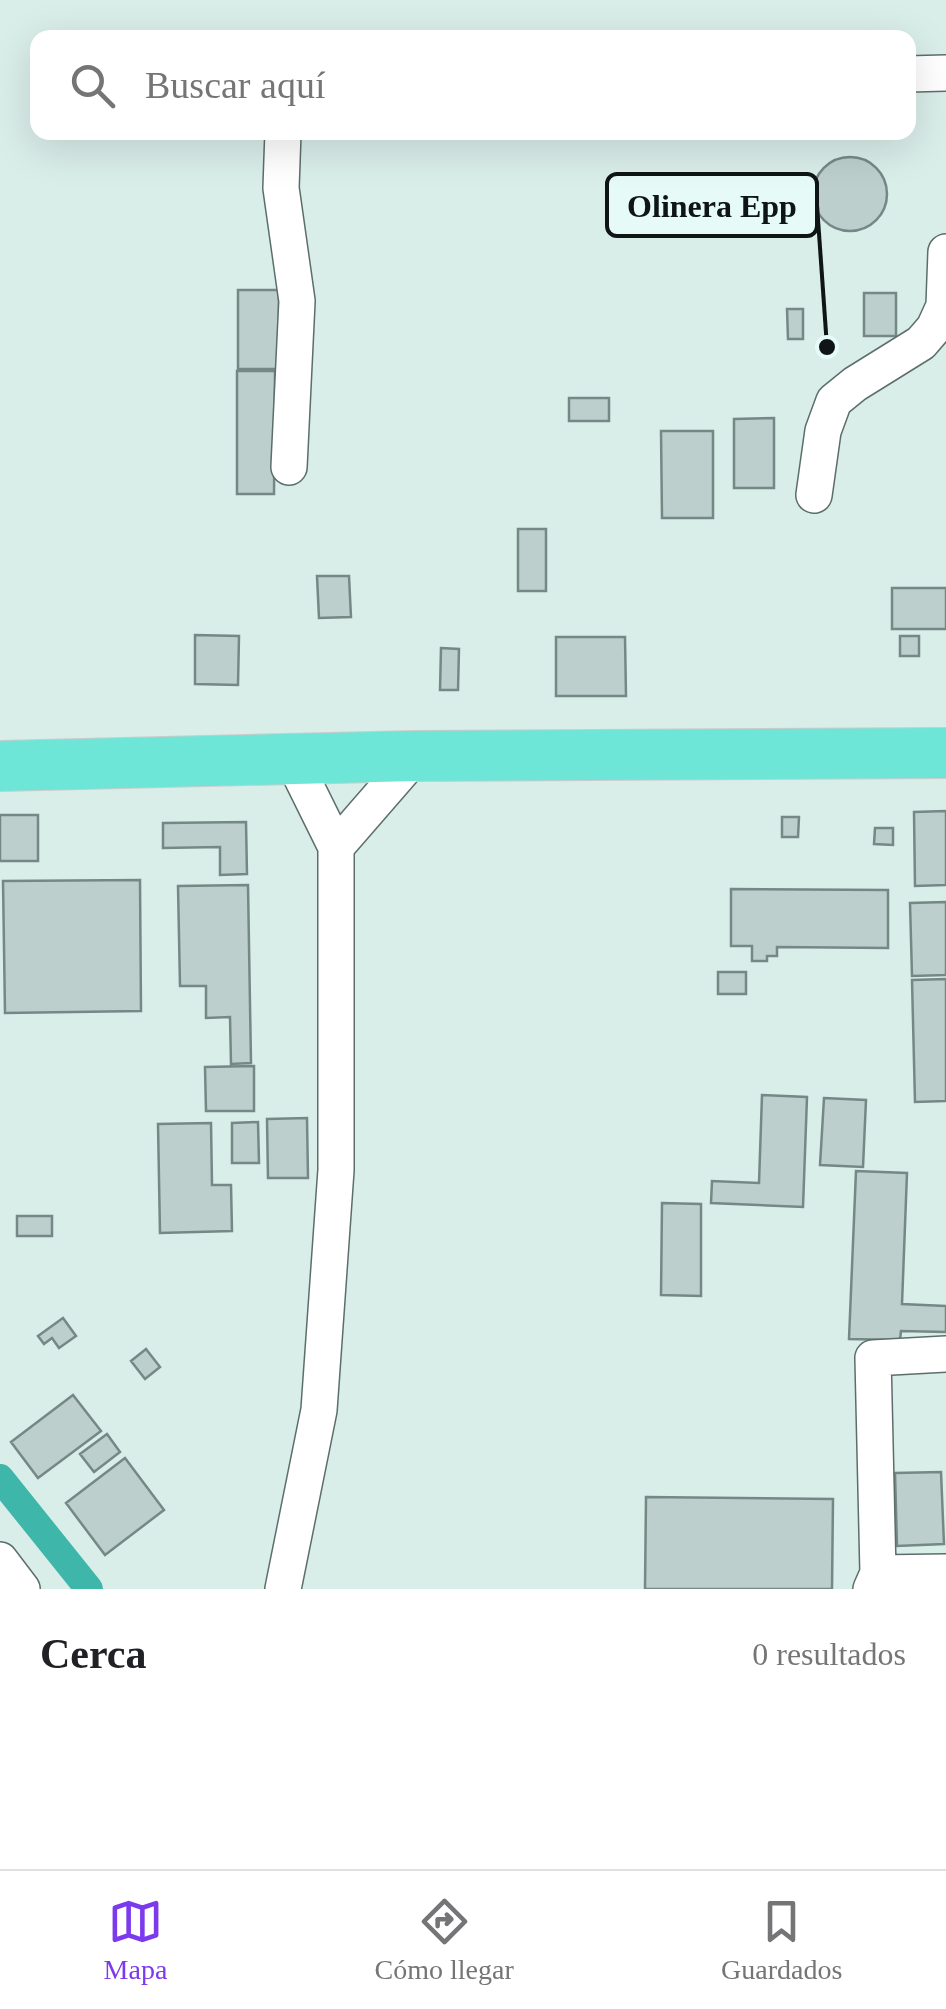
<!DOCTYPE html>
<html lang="es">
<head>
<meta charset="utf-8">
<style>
  body { margin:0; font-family:"Times New Roman",serif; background:#f2f2f2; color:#202124 }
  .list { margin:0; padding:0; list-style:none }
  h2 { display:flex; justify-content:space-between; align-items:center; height:130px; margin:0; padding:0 40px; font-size:42px }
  h2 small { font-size:32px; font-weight:400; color:#757577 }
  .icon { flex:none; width:55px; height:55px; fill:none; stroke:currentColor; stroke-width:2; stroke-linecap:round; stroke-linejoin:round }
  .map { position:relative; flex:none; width:946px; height:1589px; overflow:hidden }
  .search { position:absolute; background:#fff; box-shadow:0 10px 40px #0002; left:30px; right:30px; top:30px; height:110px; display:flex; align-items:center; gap:25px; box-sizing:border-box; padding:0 35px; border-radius:20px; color:#757577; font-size:38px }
  .sheet { height:280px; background:#fff }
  nav { display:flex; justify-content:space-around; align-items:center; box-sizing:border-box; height:140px; border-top:2px solid #e0e0e0; background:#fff; font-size:28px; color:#757577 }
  nav a { display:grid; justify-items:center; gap:5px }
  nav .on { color:#7c3aed }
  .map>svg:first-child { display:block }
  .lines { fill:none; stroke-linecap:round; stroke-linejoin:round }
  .canal { stroke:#3eb7aa; stroke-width:28 }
  .building { fill:#bccfcc; stroke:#768885; stroke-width:2.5 }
  .minor-casing { stroke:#5c6e6b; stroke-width:38 }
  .highway-casing { stroke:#cacccb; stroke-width:52 }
  .minor { stroke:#fff; stroke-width:35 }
  .highway { stroke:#6de6d8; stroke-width:50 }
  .leader { fill:none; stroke:#0e1514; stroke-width:4 }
  .callout-dot { fill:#0e1514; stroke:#e6faf7; stroke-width:4 }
  .callout { fill:#e6faf7; stroke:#0e1514; stroke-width:4 }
  .callout-label { font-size:32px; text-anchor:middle; font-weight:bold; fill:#0e1514 }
</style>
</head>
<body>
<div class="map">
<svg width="946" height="1589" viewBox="0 0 946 1589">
  <rect width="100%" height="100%" fill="#d9ede9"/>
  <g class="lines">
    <path class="canal" d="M0 1478 89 1589"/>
  </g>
  <path class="building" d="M813 194a37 37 0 1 1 74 0a37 37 0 1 1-74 0Z
    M238 290H279V369H238Z
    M864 293H896V336H864Z
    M787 309H803V339H788Z
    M237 371H275L274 494H237Z
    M569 398H609V421H569Z
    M774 418V488H734V419Z
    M661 431H713V518H662Z
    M518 529H546V591H518Z
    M317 576H349L351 617 319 618Z
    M892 588H946V629H892Z
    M195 635 239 636 238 685 195 684Z
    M900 636H919V656H900Z
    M556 637H625L626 696H556Z
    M441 648 459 649 458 690H440Z
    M946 811V885L915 886 914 812Z
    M0 815H38V861H0Z
    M782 817H799L798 837H782Z
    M246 822 247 874 220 875V847L163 848V823Z
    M875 828H893V845L874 844Z
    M140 880 141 1011 5 1013 3 881Z
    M248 885 251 1063 231 1064 230 1017 206 1018V986H180L178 886Z
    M731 889 888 890V948L777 947V956H767V961H752V946H731Z
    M946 902V975L912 976 910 903Z
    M718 972H746V994H718Z
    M946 979V1101L915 1102 912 980Z
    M254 1066V1111H206L205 1067Z
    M762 1095 807 1097 803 1207 711 1203 712 1181 759 1183Z
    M824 1098 866 1100 863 1167 820 1165Z
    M307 1118 308 1178H268L267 1119Z
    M258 1122 259 1163H232V1123Z
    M211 1123 212 1185H231L232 1231 160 1233 158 1124Z
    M856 1171 907 1173 902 1304 946 1306V1332L901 1331 900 1340 849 1339Z
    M662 1203 701 1204V1296L661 1295Z
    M17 1216H52V1236H17Z
    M63 1318 76 1336 59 1348 52 1338 44 1344 38 1336Z
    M146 1349 160 1367 145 1379 131 1361Z
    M73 1395 101 1431 38 1478 11 1442Z
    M107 1434 120 1452 94 1472 80 1454Z
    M125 1458 164 1510 105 1555 66 1503Z
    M941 1472 944 1544 897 1546 895 1473Z
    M646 1497 833 1499 832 1589H645Z"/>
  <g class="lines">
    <g class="minor-casing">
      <path id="minor" d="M908 74 946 73
        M283 132 281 188 297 301 289 467
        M814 495 823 431 834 401 855 384 921 343 934 328 944 306 946 252
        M336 847 415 756
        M0 1560 22 1589
        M878 1573 946 1572
        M283 1589 319 1410 336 1170V847L293 760
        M871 1589 878 1573 873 1358 946 1354"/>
    </g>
    <g class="highway-casing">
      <path id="highway" d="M0 766 415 756 946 753"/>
    </g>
    <use href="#minor" class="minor"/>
    <use href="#highway" class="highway"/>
  </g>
  <path class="leader" d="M827 347L817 205"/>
  <circle class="callout-dot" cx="827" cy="347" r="10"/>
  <rect class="callout" x="607" y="174" width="210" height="62" rx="10"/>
  <g class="callout-label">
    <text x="712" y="217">Olinera Epp</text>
  </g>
</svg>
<div class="search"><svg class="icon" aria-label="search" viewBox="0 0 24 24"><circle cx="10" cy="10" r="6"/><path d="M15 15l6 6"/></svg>Buscar aquí</div>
</div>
<section class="sheet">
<h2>Cerca<small>0 resultados</small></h2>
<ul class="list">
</ul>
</section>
<nav>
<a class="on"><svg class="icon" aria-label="map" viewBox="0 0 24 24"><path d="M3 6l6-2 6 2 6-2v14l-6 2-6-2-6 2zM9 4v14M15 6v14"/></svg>Mapa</a>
<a><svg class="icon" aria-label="directions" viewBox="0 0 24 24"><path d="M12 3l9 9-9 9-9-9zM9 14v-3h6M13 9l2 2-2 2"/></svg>Cómo llegar</a>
<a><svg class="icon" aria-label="saved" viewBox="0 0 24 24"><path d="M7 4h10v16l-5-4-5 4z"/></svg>Guardados</a>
</nav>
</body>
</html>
